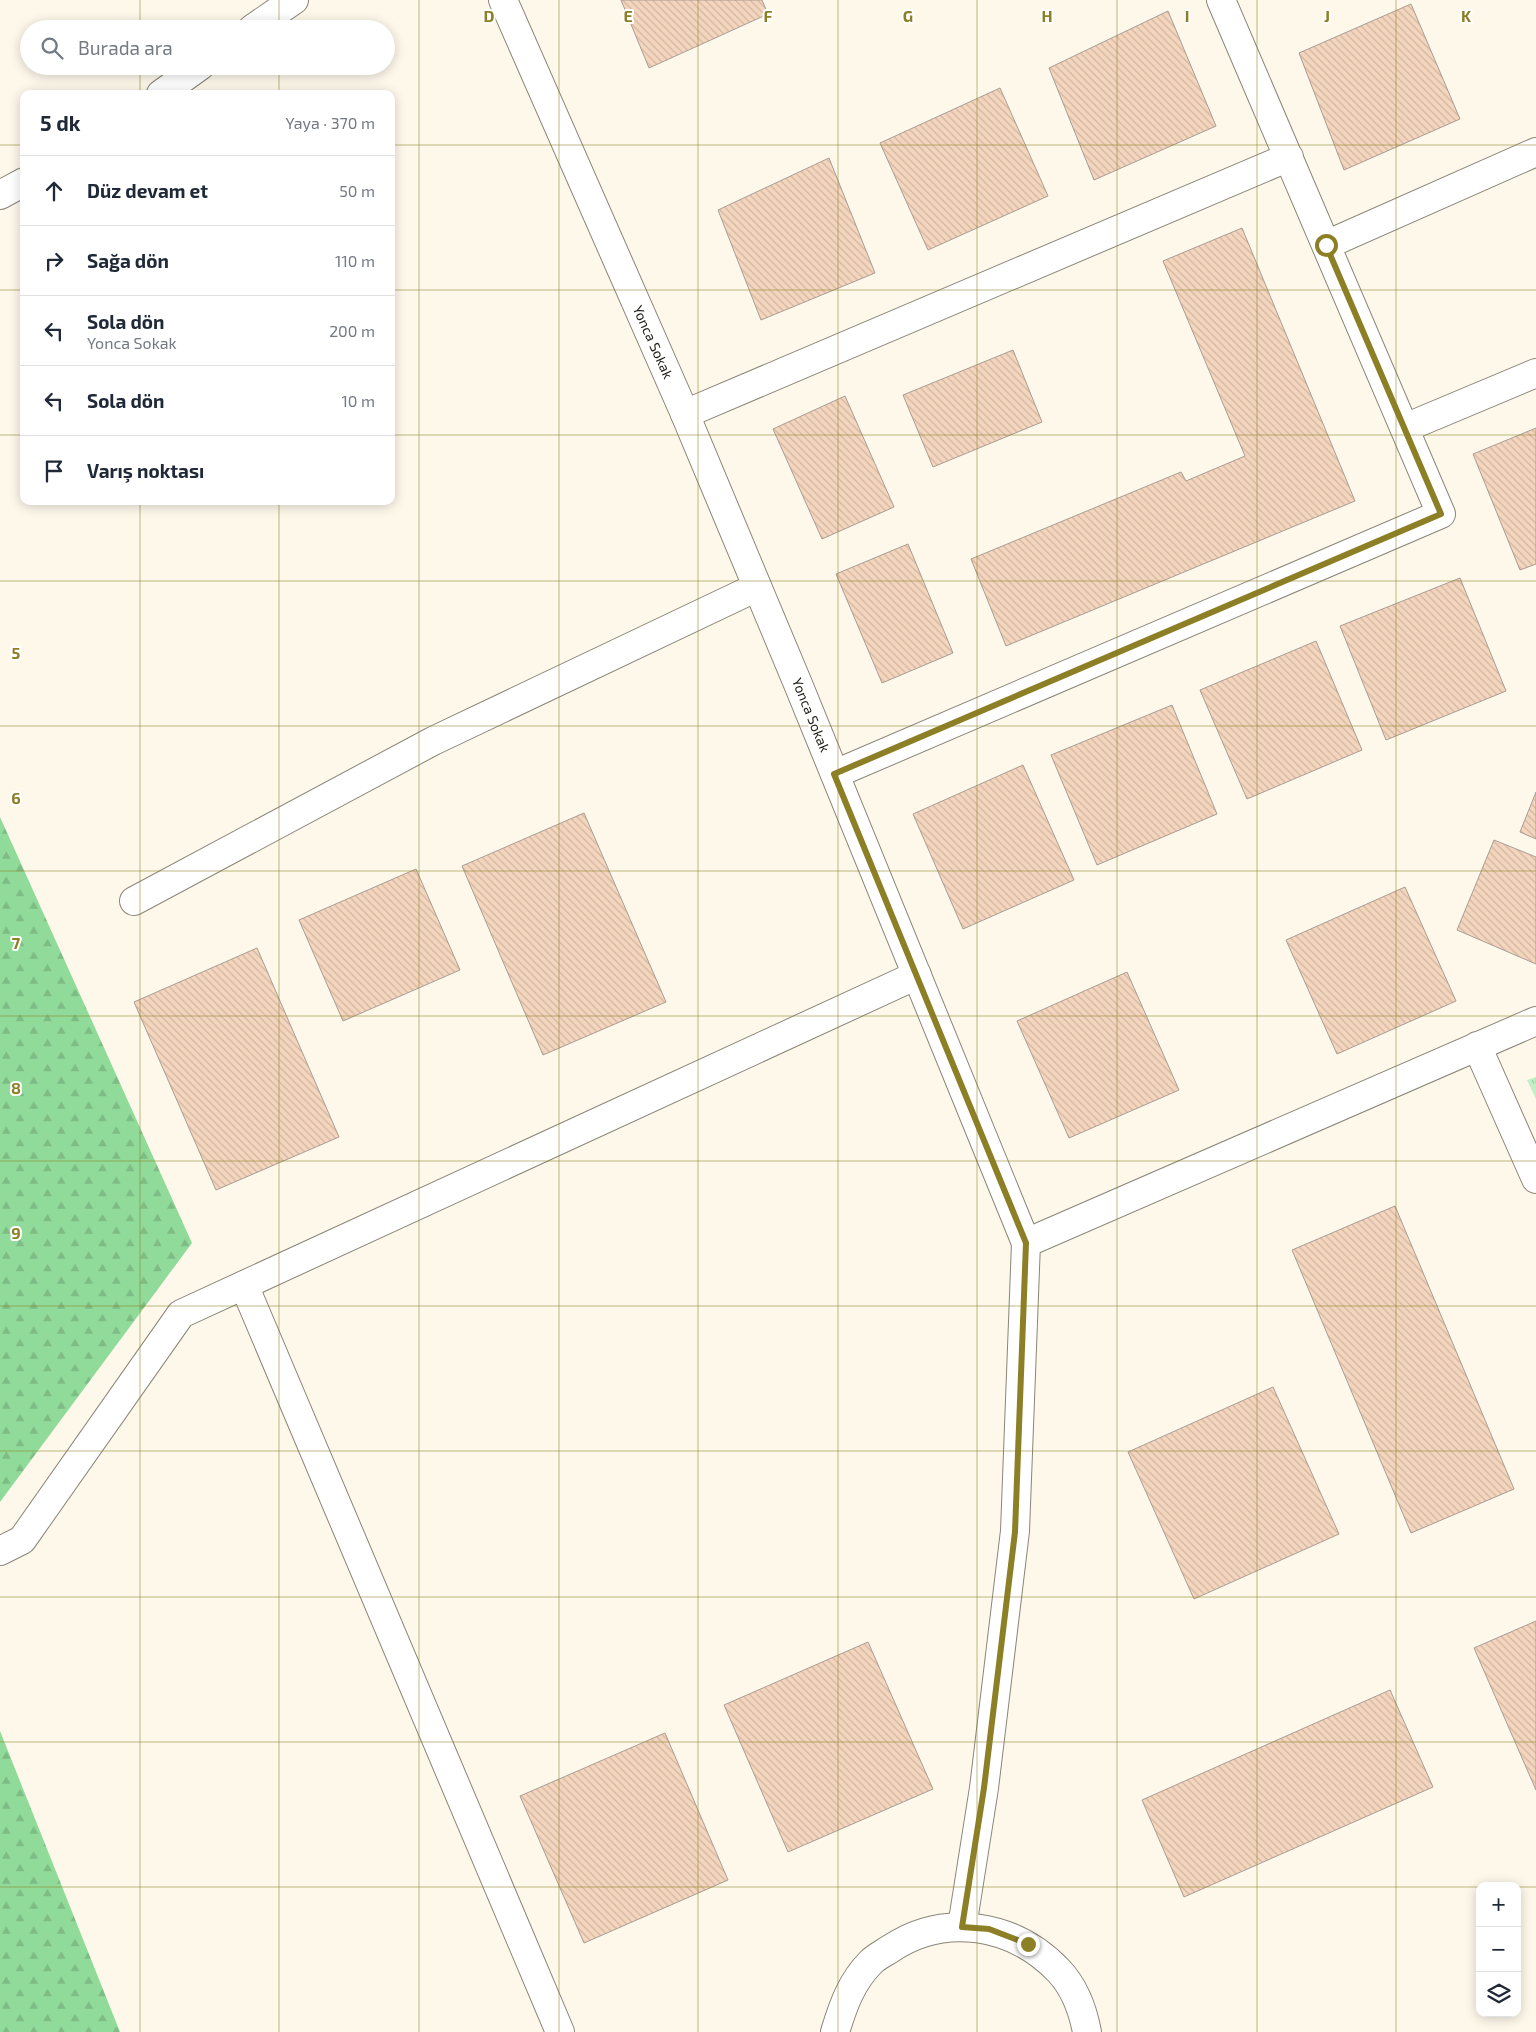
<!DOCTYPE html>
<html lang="tr">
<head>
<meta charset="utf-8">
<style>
  body { margin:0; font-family:"Exo 2",sans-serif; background:#f2f2f3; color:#1f2937 }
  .controls { position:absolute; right:15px; bottom:15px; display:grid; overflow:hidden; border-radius:10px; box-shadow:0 2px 12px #0003 }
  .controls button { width:45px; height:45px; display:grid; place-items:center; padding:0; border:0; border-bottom:1px solid #e0e1e3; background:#fff; color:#1f2937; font:25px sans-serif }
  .stop { position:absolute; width:15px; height:15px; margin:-11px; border:4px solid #8c7f26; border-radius:50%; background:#fff }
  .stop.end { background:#8c7f26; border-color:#fff; box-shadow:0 1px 5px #0008 }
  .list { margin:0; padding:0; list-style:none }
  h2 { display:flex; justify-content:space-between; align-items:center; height:65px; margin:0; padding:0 20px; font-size:21px }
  h2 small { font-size:16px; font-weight:400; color:#747a83 }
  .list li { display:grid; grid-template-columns:32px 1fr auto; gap:15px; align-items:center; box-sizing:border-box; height:70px; padding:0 20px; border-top:1px solid #e0e1e3 }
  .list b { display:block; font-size:19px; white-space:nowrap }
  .list p { margin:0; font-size:16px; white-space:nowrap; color:#747a83 }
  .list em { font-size:16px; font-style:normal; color:#747a83 }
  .icon { flex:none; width:28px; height:28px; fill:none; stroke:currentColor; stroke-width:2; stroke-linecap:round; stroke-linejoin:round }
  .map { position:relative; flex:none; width:1536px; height:2032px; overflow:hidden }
  .search { position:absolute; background:#fff; box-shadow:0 2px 12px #0003; left:20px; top:20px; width:375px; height:55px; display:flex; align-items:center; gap:12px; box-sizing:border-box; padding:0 18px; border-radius:28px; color:#747a83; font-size:19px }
  .panel { position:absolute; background:#fff; box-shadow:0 2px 12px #0003; left:20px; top:90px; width:375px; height:415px; border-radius:10px }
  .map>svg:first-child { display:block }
  .forest { fill:url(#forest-firs) }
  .park { fill:url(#park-tufts) }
  .building { fill:url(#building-back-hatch); stroke:#aa9d94 }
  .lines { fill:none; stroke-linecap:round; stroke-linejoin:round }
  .minor-casing { stroke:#8a8578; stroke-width:30 }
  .tertiary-casing { stroke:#8a8578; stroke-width:30 }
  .minor { stroke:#fff; stroke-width:28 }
  .tertiary { stroke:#fff; stroke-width:28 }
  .route { stroke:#8c7f26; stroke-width:6 }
  .grid { fill:none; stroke:#8c7f26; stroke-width:1; stroke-opacity:0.55 }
  .labels { text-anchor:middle; stroke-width:4; stroke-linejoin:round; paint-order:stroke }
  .street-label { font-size:14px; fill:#1f1d18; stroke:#fff }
  .grid-label { font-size:16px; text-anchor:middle; font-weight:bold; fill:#8c7f26; stroke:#fff; stroke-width:4; stroke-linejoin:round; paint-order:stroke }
</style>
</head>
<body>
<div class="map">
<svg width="1536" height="2032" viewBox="0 0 1536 2032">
  <defs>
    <pattern id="forest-firs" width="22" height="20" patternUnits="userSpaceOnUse" patternTransform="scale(1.25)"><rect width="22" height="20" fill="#91db9a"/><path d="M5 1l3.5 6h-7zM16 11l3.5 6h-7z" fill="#7dbc84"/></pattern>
    <pattern id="park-tufts" width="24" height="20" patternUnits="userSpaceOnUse" patternTransform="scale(1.25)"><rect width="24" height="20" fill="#c1f0c6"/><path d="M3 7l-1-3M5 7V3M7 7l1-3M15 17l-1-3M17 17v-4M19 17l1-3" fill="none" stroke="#a5cda9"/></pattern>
    <pattern id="building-back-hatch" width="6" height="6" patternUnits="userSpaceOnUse" patternTransform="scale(1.25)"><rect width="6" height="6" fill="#f4d5bd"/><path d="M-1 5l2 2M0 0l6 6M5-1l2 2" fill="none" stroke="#d1b6a2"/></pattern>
  </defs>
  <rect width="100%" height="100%" fill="#fdf8ea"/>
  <path class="forest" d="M0 817 192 1243 0 1502Z
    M0 1731 120 2032H0Z"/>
  <path class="park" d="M1536 1077V1099L1527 1080Z"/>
  <path class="building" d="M621 0H762L768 14 649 68Z
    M1411 4 1460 119 1344 170 1299 53Z
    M1168 11 1216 126 1094 180 1049 68Z
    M1000 88 1048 196 928 250 880 143Z
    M829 158 875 273 761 320 718 210Z
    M1242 228 1355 501 1006 646 971 559 1181 472 1186 481 1245 456 1163 261Z
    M1013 350 1042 422 933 467 903 395Z
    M845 396 894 507 822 539 773 429Z
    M1536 428V564L1520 570 1473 454Z
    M908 544 953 653 882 683 836 574Z
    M1460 578 1506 691 1386 740 1340 626Z
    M1316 641 1362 750 1247 799 1200 690Z
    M1172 705 1217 814 1097 865 1051 755Z
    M1023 765 1074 880 963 929 913 814Z
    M1536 792V839L1520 832Z
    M584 813 666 1002 543 1055 462 866Z
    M1494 840 1536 857V964L1457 930Z
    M416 869 460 970 343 1021 299 920Z
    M1405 887 1456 1001 1337 1054 1286 940Z
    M257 948 339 1137 216 1190 134 1002Z
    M1127 972 1179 1090 1069 1138 1017 1021Z
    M1395 1206 1514 1489 1411 1533 1292 1250Z
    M1273 1387 1339 1534 1194 1599 1128 1452Z
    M1536 1621V1790L1474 1648Z
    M868 1642 933 1789 788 1852 724 1705Z
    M1390 1690 1433 1787 1184 1897 1142 1800Z
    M665 1733 728 1880 584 1943 520 1796Z"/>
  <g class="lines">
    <g class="minor-casing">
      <path id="minor" d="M252 29 294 0
        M161 94 200 66
        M0 195 24 182
        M1326 245 1536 152
        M685 414 1289 157
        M1405 428 1536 373
        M835 774 1441 514 1221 0
        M134 901 433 741 757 587
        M1477 1046 1536 1179
        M1026 1243 1536 1021
        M244 1285 560 2032
        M0 1551 22 1540 181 1314 917 975"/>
    </g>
    <g class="tertiary-casing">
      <path id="tertiary" d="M503 0 685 414 798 684 1026 1243 1015 1531 984 1788 962 1927
        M835 2032C843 2006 851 1982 871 1962 876 1957 884 1953 890 1949 945 1912 1014 1924 1059 1971 1074 1987 1083 2011 1087 2032"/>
    </g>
    <use href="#minor" class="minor"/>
    <use href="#tertiary" class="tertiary"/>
  </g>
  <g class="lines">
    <path class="route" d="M1028 1944 989 1929 962 1927 984 1788 1015 1532 1026 1243 834 774 1441 514 1326 245"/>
  </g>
  <path class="grid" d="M140 0V29M279 0V29M419 0V2032M559 0V2032M698 0V2032M838 0V2032M977 0V2032M1117 0V2032M1257 0V2032M1396 0V2032M140 66V94M279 66V94M0 145H24M391 145H1536M0 290H24M391 290H1536M0 435H24M391 435H1536M140 501V2032M279 501V2032M0 581H1536M0 726H1536M0 871H1536M0 1016H1536M0 1161H1536M0 1306H1536M0 1451H1536M0 1597H1536M0 1742H1536M0 1887H1480M1517 1887H1536"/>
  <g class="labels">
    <g class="street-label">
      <text transform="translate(653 342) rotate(66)" y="5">Yonca Sokak</text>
      <text transform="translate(811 715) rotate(68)" y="5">Yonca Sokak</text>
    </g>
  </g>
  <g class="grid-label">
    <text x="489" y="22">D</text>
    <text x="628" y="22">E</text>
    <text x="768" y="22">F</text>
    <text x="908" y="22">G</text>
    <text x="1047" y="22">H</text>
    <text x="1187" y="22">I</text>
    <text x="1327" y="22">J</text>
    <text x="1466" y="22">K</text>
    <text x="16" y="659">5</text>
    <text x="16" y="804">6</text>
    <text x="16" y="949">7</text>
    <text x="16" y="1094">8</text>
    <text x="16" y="1239">9</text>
  </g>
</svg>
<div class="controls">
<button>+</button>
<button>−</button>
<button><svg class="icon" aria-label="layers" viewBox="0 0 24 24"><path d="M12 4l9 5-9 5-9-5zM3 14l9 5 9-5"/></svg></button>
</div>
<div class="stop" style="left:1326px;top:245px"></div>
<div class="stop end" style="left:1028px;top:1944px"></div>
<div class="search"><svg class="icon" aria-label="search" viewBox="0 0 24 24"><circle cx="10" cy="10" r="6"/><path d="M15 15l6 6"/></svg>Burada ara</div>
<section class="panel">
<h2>5 dk<small>Yaya · 370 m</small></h2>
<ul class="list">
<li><svg class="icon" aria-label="ahead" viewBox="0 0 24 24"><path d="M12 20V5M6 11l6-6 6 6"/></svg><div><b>Düz devam et</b></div><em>50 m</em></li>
<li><svg class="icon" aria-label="right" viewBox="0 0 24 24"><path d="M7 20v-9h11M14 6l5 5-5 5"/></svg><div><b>Sağa dön</b></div><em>110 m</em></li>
<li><svg class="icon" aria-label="left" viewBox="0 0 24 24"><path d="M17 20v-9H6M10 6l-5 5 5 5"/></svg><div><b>Sola dön</b><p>Yonca Sokak</p></div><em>200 m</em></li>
<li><svg class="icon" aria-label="left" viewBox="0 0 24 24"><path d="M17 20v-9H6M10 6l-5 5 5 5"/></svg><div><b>Sola dön</b></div><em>10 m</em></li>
<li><svg class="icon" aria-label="arrive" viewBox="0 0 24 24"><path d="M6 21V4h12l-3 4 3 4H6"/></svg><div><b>Varış noktası</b></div></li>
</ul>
</section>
</div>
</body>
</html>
